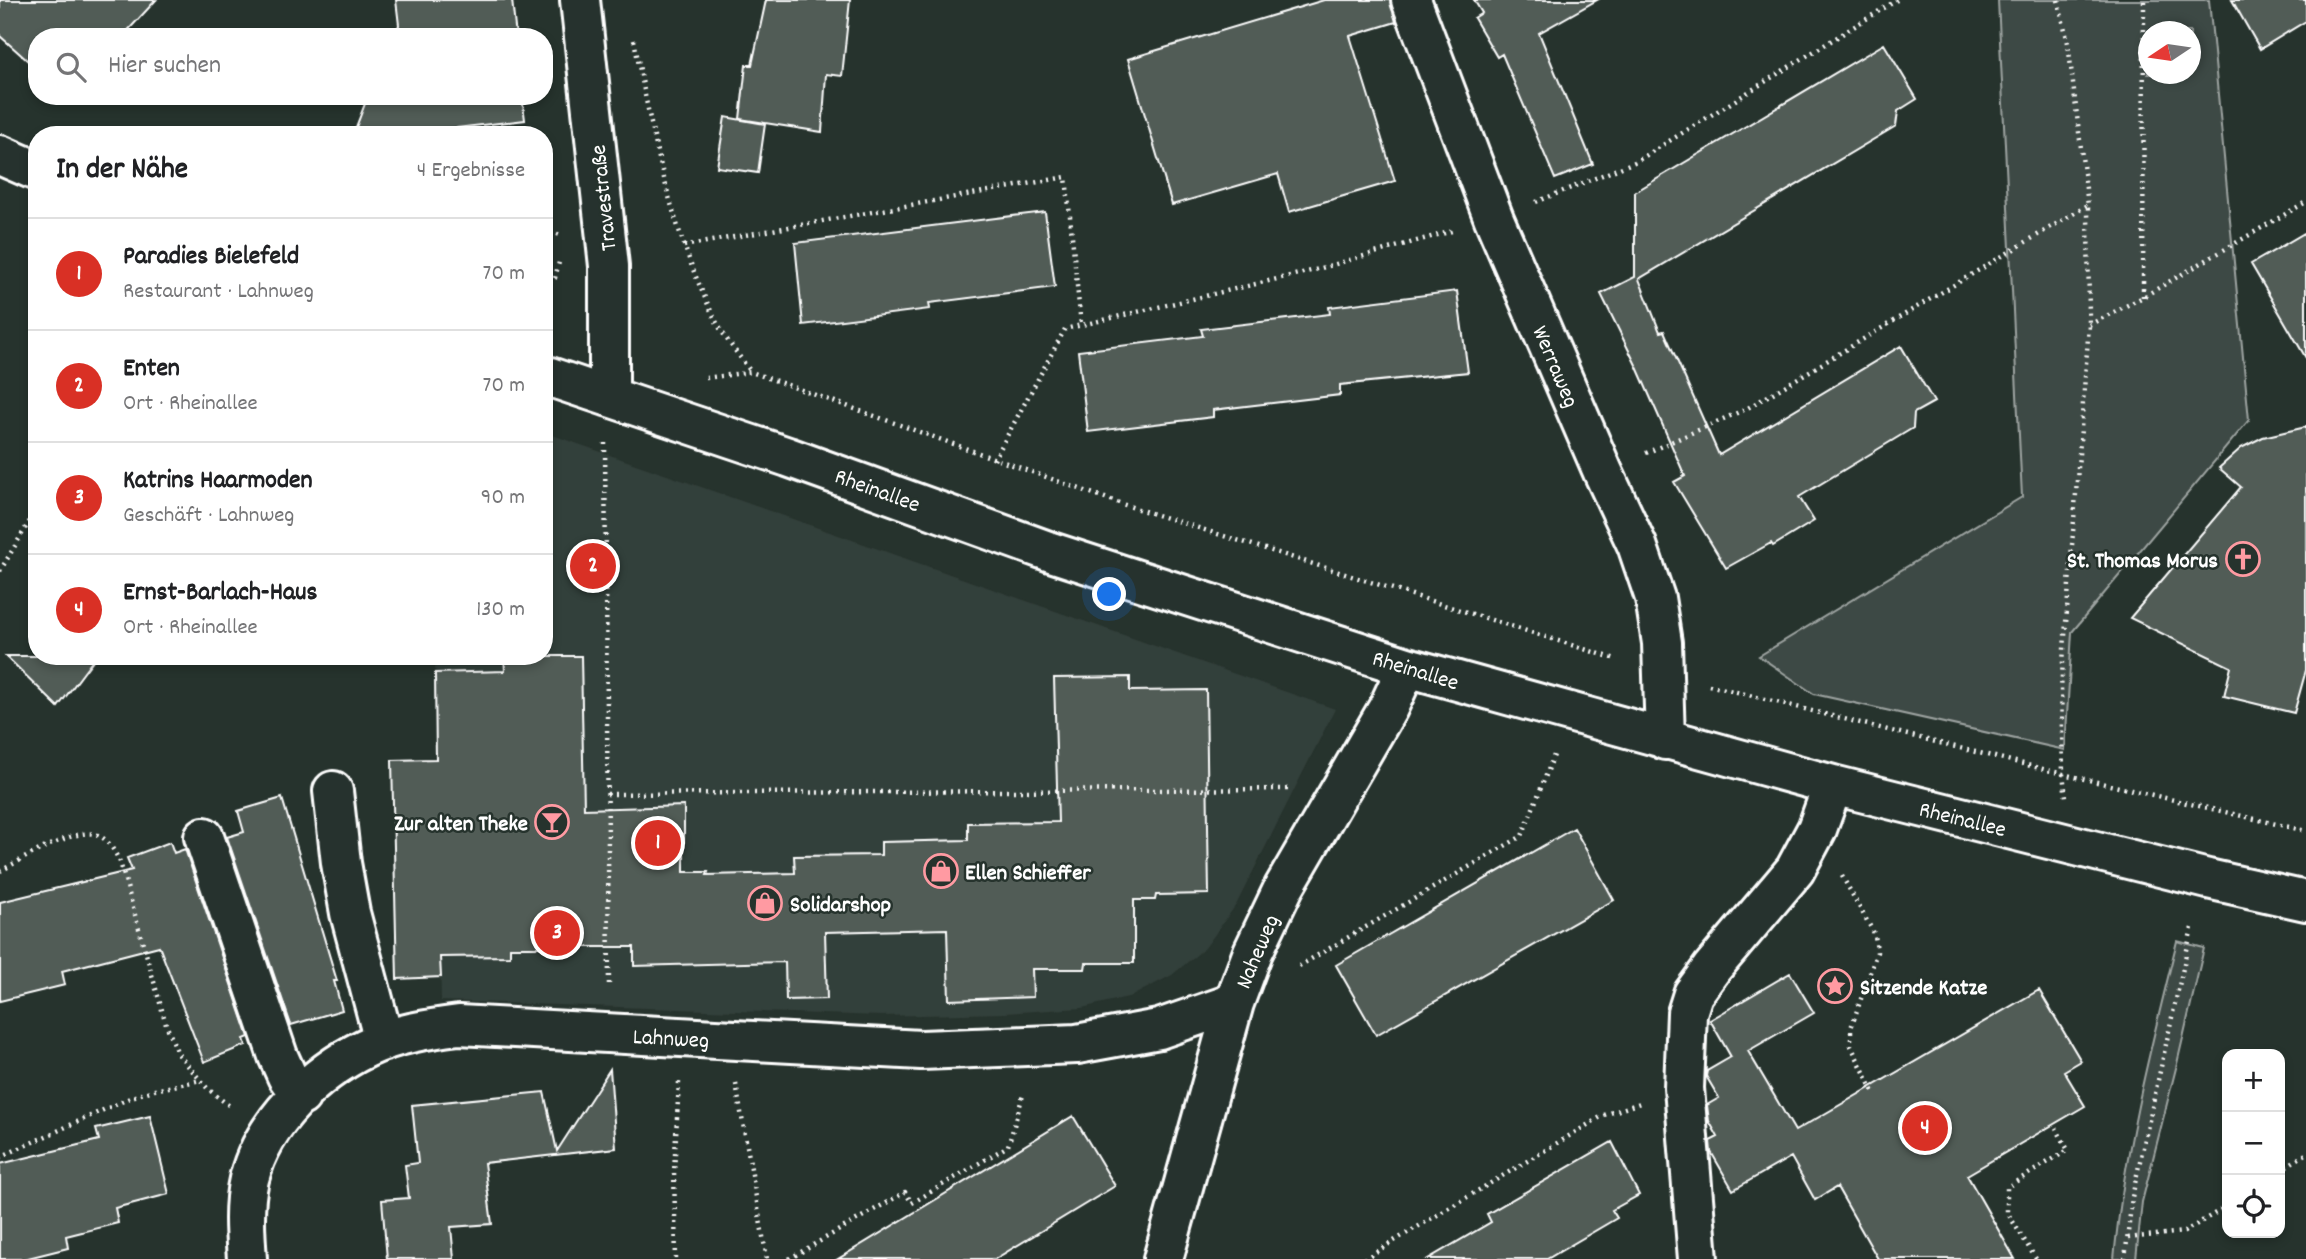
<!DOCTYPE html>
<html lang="de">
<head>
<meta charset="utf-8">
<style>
  body { margin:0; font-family:Dekko,sans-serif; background:#f6f6f6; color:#202124 }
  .controls { position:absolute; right:21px; bottom:21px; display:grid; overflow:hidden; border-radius:14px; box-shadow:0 4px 10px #0003 }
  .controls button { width:63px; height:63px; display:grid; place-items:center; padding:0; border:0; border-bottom:2px solid #e0e0e0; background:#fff; color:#202124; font:35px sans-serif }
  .compass { position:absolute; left:2138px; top:21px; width:63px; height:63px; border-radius:50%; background:#fff; box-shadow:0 4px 10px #0003; rotate:257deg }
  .you { position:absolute; left:1110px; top:595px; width:24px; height:24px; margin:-18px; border:5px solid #fff; border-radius:50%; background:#1a73e8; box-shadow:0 0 0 10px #1a73e833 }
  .badge { display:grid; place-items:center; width:46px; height:46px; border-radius:50%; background:#d93025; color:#fff; font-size:23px; font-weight:700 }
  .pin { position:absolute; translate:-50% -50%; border:4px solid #fff; box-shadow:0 2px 7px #0006 }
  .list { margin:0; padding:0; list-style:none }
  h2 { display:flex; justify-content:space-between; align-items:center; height:91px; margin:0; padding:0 28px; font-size:30px }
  h2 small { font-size:23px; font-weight:400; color:#757577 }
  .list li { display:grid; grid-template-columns:46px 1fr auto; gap:21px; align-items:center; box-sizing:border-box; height:112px; padding:0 28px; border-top:2px solid #e0e0e0 }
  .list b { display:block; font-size:26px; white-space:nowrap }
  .list p { margin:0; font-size:23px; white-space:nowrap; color:#757577 }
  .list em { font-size:23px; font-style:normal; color:#757577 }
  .icon { flex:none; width:38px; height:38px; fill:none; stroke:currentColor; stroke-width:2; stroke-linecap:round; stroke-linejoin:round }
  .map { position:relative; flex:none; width:2306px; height:1259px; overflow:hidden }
  .search { position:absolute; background:#fff; box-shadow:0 4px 10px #0003; left:28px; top:28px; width:525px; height:77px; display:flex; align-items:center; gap:18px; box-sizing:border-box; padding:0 24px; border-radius:28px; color:#757577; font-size:26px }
  .panel { position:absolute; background:#fff; box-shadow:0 4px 10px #0003; left:28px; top:126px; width:525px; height:539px; border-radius:28px }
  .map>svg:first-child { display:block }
  .built { fill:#333f3a }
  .green { fill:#3e4944; stroke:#9ea4a2; stroke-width:2; fill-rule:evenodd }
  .building { fill:#515c57; stroke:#fff; stroke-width:2 }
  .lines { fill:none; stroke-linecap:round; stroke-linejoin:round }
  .minor-casing { stroke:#fff; stroke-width:44 }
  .path { stroke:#fff; stroke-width:4.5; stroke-dasharray:2 5; stroke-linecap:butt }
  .minor { stroke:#26332d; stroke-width:38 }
  .labels { text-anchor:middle; stroke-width:5; stroke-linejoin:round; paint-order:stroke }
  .street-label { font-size:23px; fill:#fff; stroke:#26332d }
  .poi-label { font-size:23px; font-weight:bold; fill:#fff; stroke:#26332d; text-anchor:start }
</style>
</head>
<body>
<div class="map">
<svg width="2306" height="1259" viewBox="0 0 2306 1259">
  <rect width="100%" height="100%" fill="#26332d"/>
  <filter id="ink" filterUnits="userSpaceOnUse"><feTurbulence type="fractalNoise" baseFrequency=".0143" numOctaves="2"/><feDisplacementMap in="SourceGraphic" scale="14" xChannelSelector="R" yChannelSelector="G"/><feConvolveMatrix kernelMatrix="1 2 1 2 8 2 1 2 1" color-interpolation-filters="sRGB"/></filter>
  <g filter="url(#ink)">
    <path class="built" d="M544 432 1335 709 1236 905 1205 948 1172 975 1132 996 1082 1008 1005 1013 882 1016 441 1001 435 656H544Z"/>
    <path class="green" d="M1998 0H2209L2249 420 2072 632 2065 750 1814 694 1759 656 2022 497ZM2148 32H2190V74H2148Z
      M2177 941 2204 948 2176 1068 2142 1202 2136 1259H2114C2124 1151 2151 1046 2177 941Z"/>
    <path class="building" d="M0 0H156L122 37H37V69L0 36Z
      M396 0H512L516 37H394L399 25Z
      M766 0H850L842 76 826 74 822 132 740 119 746 65H752Z
      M1324 0H1390L1396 22 1350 36 1395 181 1289 212 1278 174 1172 205 1128 59Z
      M1474 0H1597L1539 33 1593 164 1555 179 1502 54 1497 57 1474 18 1482 13Z
      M2232 0H2306V21L2260 49Z
      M1884 44 1917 99 1898 111 1896 126 1639 279 1660 332 1664 331 1719 455 1901 346 1934 402 1914 413 1913 428 1799 497 1814 521 1773 546 1771 543 1726 568 1674 482 1685 476 1637 367 1601 294 1635 277V192Z
      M368 96H522L525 120 397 135H353Z
      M725 117 765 124 758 173 717 167Z
      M1045 212 1055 287 929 303 930 309 803 325 795 243Z
      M2306 232V358L2251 264Z
      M1457 291 1468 372 1340 385V395L1213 410V417L1088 432 1078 351 1203 336 1201 329 1330 314 1329 307Z
      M2306 427V670L2294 713 2224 696 2231 667 2130 618 2241 487 2219 468 2241 448 2263 437Z
      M6 656H96L58 707Z
      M504 656H581L584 809 684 806V872H708L707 875 795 873 794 856 881 855V842L968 840V823L1058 822 1054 678 1130 677V691L1206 690 1209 894 1156 895 1155 900H1134V963H1086L1085 969H1032L1033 997 949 1000 947 929 825 932 827 999 786 1000 785 962 634 966V947H510V956L440 957 441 977 397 979 392 760 436 759 435 673 505 671Z
      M282 798 337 981H334L342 1010 291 1025 227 837 244 832 238 811Z
      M1574 828 1614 900 1376 1035 1336 965Z
      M170 842 174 853 185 849 249 1037 244 1039 246 1045 204 1062 159 946 62 971 65 985 0 1001V902L132 870 127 858Z
      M1790 973 1814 1013 1748 1051 1795 1131 2039 990 2081 1061 2064 1071 2085 1106 1967 1175 2015 1259H1878L1837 1187 1815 1200 1791 1157 1733 1190 1711 1152 1710 1141 1718 1137 1709 1121 1707 1105 1719 1098 1706 1076 1707 1071 1731 1057 1710 1020Z
      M610 1069 616 1148 484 1163 492 1224 451 1227 454 1259H387L382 1200 409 1198 405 1165 418 1163 412 1105 544 1092 557 1151Z
      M150 1116 169 1194 115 1208 118 1223 66 1236 68 1248 24 1259H0V1164L99 1140 96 1129Z
      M1073 1116 1115 1186 995 1259H838Z
      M1612 1142 1639 1195 1612 1210 1617 1218 1547 1259H1428L1491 1222 1487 1214Z"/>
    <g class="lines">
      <g class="minor-casing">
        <path id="minor" d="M580 0 609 266V397
          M1411 0 1494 219 1603 472 1637 545 1655 598 1662 643 1665 740
          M0 155 37 171
          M544 375 788 457 1051 552 1407 667 1833 785 2208 879 2306 901
          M333 791 341 863 350 913 384 1041
          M204 837 278 1056 287 1076 301 1096
          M247 1259C245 1233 243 1205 249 1179 263 1122 315 1073 366 1048 395 1034 428 1029 459 1025L921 1050 1077 1044 1159 1029 1234 1003
          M1163 1259 1234 1003 1253 952 1284 887 1388 708 1407 667
          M1698 1259 1684 1088 1687 1013 1693 994 1712 968 1795 870 1817 829 1833 785"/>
      </g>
      <path class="path" d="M2058 0 2068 43 2088 205 2089 325 2061 688 2063 774 2066 797
        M634 40C653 136 671 231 715 319 724 338 739 355 751 372
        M1536 202 1637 161 1897 0
        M544 229 560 235
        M684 246 1066 177 1081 325
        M544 287 555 278 559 262
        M2143 297 2144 0
        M2089 325 2143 297 2306 202
        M706 378 751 372 1122 504 1616 659
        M605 443 609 987
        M1646 453 1746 409 2088 205
        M994 460 1065 329 1311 271 1452 231
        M0 571 31 519 37 504
        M1709 685 2063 774 2306 831
        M607 794 1288 789
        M0 871C22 860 71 829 94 834 108 837 114 851 120 862L166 1024 178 1054 208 1089 232 1108
        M1842 876 1875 935 1877 952 1851 1028V1046L1874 1092
        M1299 966 1522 836 1554 755
        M736 1084 767 1259
        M0 1157 132 1097 150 1091 201 1080
        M2280 1170 2306 1154
        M2128 1238 2184 1232 2227 1206
        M676 1259 674 1172 679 1082
        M789 1259 905 1192 912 1203 1008 1146 1024 1092
        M1364 1259 1604 1115 1640 1103
        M2036 1259 2007 1212V1187L2068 1150 2054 1124
        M2125 1259 2132 1197 2193 923"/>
      <use href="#minor" class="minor"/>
    </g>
  </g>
  <defs>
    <g id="church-ring" transform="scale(1.75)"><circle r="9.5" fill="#26332d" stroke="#ff9aa2" stroke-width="1.5"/><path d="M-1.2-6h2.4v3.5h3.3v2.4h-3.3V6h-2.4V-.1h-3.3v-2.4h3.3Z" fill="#ff9aa2"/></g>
    <g id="bar-ring" transform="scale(1.75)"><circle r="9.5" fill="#26332d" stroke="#ff9aa2" stroke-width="1.5"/><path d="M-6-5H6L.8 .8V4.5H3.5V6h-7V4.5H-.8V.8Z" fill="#ff9aa2"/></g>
    <g id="shop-ring" transform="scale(1.75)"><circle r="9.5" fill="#26332d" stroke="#ff9aa2" stroke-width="1.5"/><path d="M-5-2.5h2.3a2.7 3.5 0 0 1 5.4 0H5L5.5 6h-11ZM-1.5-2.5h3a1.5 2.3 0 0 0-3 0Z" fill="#ff9aa2"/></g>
    <g id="sight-ring" transform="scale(1.75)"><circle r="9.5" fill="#26332d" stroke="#ff9aa2" stroke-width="1.5"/><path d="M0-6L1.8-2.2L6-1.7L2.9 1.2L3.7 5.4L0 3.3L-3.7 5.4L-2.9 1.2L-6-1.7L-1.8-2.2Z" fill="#ff9aa2"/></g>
  </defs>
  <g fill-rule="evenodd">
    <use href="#church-ring" x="2243" y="559"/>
    <use href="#bar-ring" x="552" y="822"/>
    <use href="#shop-ring" x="941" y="871"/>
    <use href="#shop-ring" x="765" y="903"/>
    <use href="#sight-ring" x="1835" y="986"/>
  </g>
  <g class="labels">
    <g class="street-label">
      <text transform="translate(602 198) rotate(-96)" y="8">Travestraße</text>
      <text transform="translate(1557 366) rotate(67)" y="8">Werraweg</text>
      <text transform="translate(878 489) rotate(20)" y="8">Rheinallee</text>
      <text transform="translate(1416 669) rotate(17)" y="8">Rheinallee</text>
      <text transform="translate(1963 818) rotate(14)" y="8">Rheinallee</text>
      <text transform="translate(1256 951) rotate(-67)" y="8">Naheweg</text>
      <text transform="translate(671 1037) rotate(3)" y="8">Lahnweg</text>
    </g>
    <g class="poi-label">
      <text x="2218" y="567" text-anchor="end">St. Thomas Morus</text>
      <text x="528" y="830" text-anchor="end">Zur alten Theke</text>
      <text x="965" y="879">Ellen Schieffer</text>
      <text x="790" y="911">Solidarshop</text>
      <text x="1860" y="994">Sitzende Katze</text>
    </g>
  </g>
</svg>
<div class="controls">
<button>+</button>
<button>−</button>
<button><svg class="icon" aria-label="locate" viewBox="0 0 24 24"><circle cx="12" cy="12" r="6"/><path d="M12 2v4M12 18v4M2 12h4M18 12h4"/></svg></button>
</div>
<svg class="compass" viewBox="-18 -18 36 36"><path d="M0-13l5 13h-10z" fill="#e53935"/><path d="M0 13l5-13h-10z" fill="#757577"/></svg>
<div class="you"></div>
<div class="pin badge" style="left:658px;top:843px">1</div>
<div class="pin badge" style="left:593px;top:566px">2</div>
<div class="pin badge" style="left:557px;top:933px">3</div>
<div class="pin badge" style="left:1925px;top:1128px">4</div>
<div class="search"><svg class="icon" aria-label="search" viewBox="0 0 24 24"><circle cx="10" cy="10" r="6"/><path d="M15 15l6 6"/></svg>Hier suchen</div>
<section class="panel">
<h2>In der Nähe<small>4 Ergebnisse</small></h2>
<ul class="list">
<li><span class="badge">1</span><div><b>Paradies Bielefeld</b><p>Restaurant · Lahnweg</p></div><em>70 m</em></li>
<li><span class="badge">2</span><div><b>Enten</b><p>Ort · Rheinallee</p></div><em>70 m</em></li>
<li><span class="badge">3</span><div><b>Katrins Haarmoden</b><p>Geschäft · Lahnweg</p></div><em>90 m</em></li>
<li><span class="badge">4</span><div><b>Ernst-Barlach-Haus</b><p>Ort · Rheinallee</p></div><em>130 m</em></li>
</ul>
</section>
</div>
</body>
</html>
